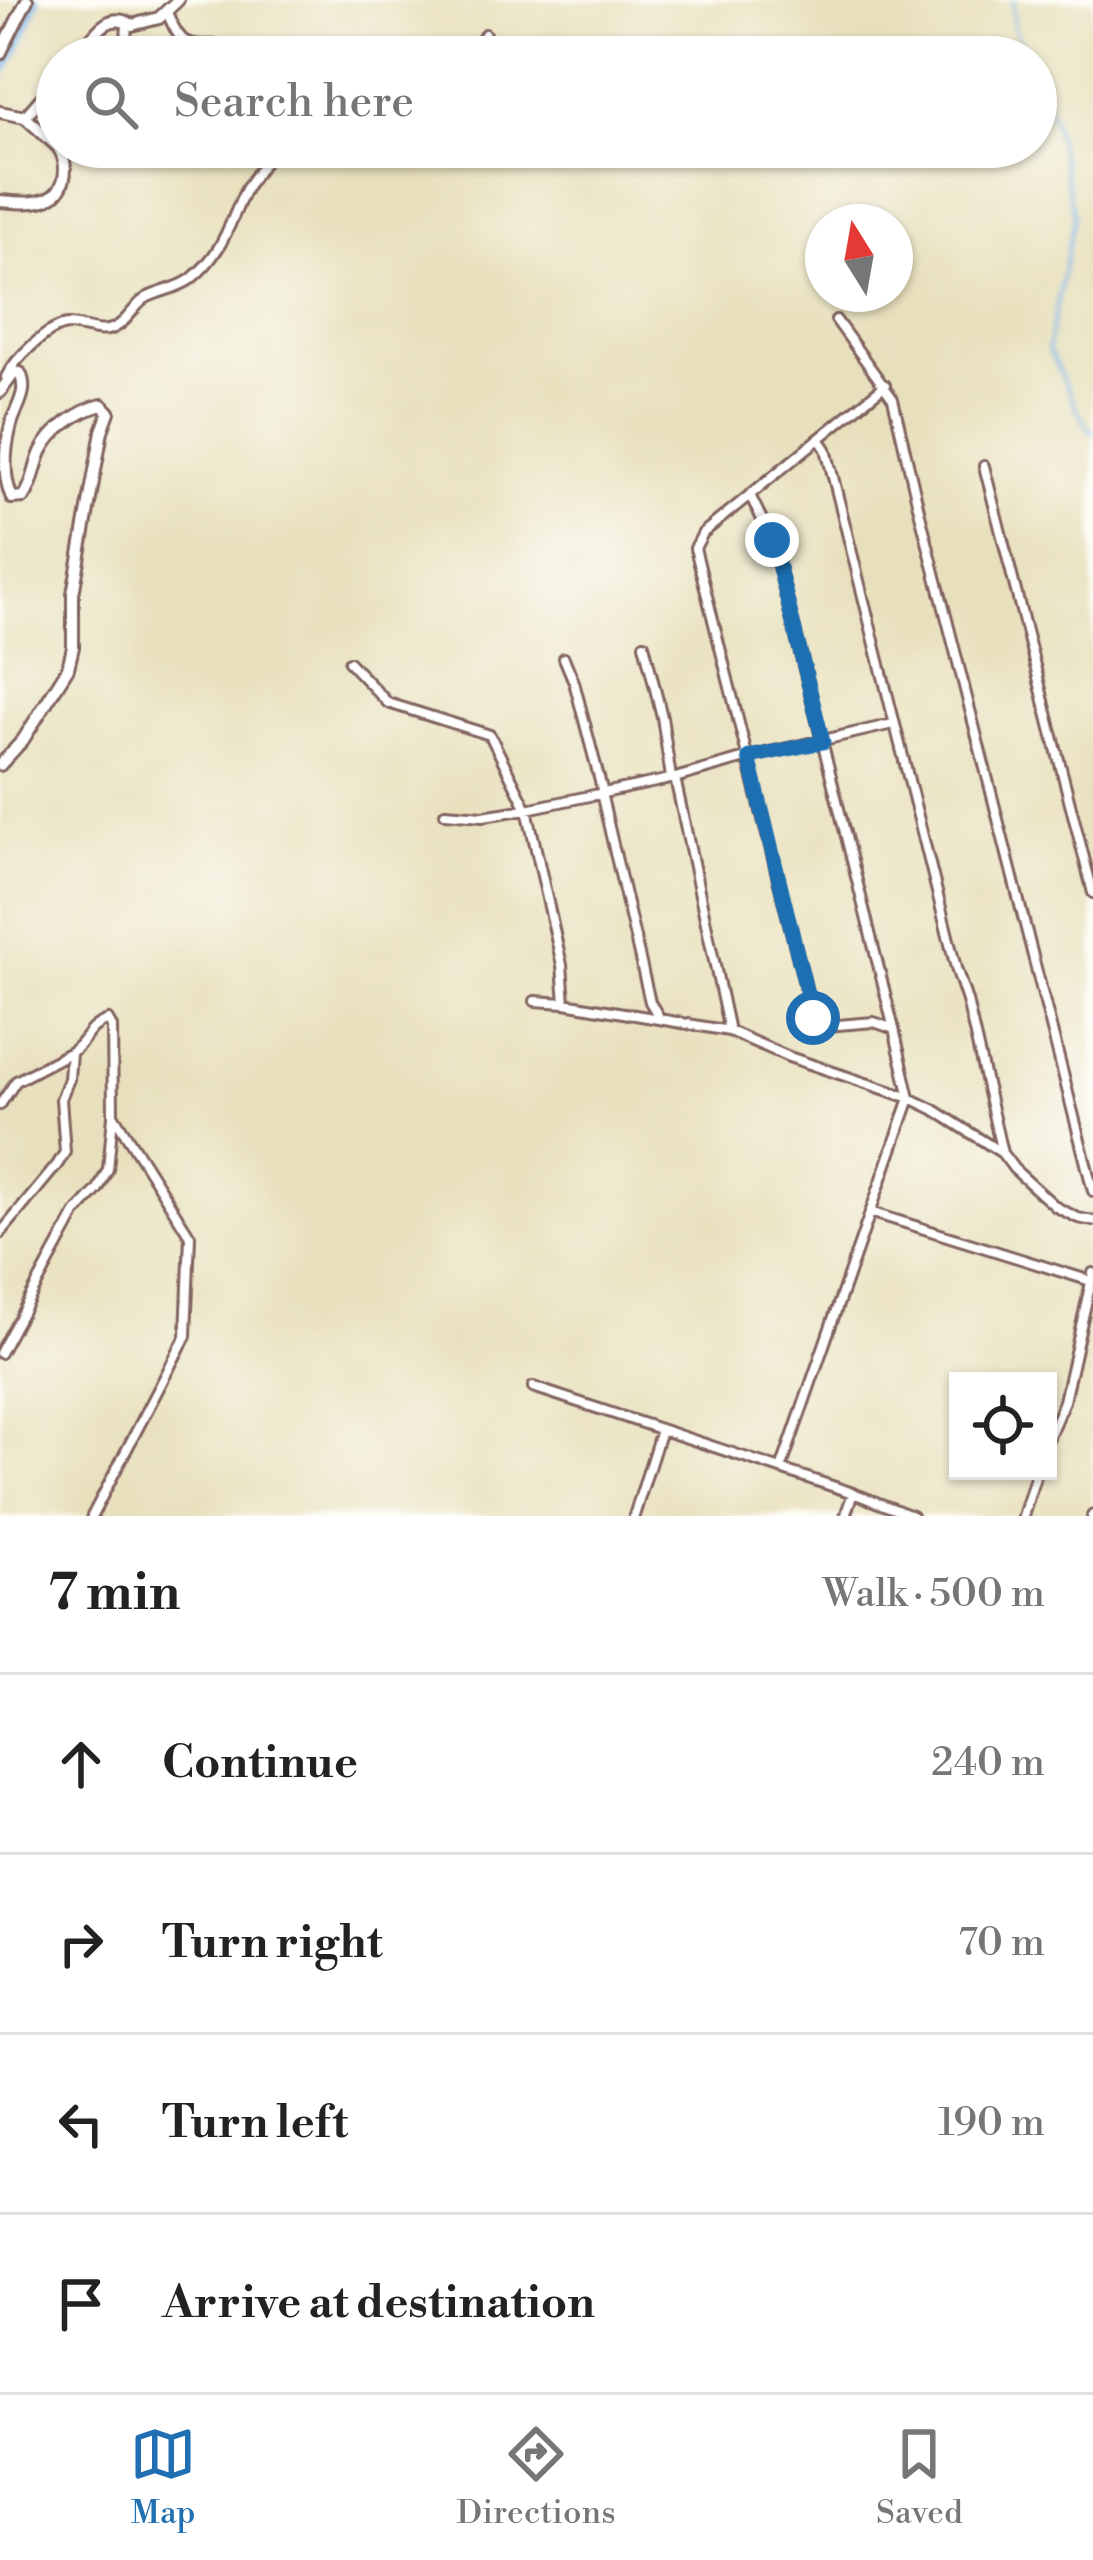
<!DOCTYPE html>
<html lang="en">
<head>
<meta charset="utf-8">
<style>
  body { margin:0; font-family:"Libre Bodoni",serif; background:#f2f2f2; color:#222 }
  .controls { position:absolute; right:36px; bottom:36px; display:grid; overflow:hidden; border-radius:0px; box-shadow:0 3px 9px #0004 }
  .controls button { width:108px; height:108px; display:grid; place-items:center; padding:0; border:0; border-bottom:3px solid #e0e0e0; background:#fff; color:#222; font:60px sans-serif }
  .compass { position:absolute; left:805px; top:204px; width:108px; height:108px; border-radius:50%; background:#fff; box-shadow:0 3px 9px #0004; rotate:349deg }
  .stop { position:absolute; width:36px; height:36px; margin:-27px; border:9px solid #1f6fb2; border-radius:50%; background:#fff }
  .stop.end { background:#1f6fb2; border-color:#fff; box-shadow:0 3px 12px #0008 }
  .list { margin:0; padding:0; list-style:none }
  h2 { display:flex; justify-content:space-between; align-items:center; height:156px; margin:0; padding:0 48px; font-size:51px }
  h2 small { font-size:39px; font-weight:400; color:#767676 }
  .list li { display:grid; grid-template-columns:78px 1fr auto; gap:36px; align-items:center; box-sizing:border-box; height:180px; padding:0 48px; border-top:3px solid #e0e0e0 }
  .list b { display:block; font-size:45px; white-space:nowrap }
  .list em { font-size:39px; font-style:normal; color:#767676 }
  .icon { flex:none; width:66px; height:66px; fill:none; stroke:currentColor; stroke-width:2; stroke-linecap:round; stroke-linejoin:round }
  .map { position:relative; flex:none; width:1093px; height:1516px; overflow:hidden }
  .search { position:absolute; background:#fff; box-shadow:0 3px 9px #0004; left:36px; right:36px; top:36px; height:132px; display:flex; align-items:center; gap:30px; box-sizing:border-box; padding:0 42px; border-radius:66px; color:#767676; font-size:45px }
  .sheet { height:876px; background:#fff }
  nav { display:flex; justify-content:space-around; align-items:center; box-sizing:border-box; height:168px; border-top:3px solid #e0e0e0; background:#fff; font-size:33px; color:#767676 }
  nav a { display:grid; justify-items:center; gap:6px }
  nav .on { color:#1f6fb2 }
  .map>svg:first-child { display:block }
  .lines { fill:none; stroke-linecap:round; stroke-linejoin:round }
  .stream { stroke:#76b5e9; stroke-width:3 }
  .canal { stroke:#76b5e9; stroke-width:8 }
  .street-casing { stroke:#81635e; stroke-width:14 }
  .secondary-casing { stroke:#81635e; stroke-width:16 }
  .street { stroke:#fff; stroke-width:8 }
  .secondary { stroke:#fff; stroke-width:10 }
  .route { stroke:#1f6fb2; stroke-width:15 }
</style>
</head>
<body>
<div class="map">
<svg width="1093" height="1516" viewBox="0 0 1093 1516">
  <rect width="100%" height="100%" fill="#fdfcf7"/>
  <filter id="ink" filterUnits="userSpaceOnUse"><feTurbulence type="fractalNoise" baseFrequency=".00833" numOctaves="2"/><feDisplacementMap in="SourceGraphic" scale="24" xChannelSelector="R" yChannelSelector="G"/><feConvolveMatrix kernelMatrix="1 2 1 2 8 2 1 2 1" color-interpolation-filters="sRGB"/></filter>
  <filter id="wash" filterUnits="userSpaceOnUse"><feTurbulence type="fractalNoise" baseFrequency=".004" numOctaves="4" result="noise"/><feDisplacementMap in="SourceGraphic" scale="48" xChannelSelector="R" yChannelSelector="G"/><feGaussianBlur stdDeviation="2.7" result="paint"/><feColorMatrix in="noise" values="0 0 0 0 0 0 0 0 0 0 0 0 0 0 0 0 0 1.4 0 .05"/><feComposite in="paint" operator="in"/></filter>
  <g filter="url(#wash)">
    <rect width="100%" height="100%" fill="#e8e0bc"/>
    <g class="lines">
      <path class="stream" d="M1013 0 1014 27 1027 57
        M1036 79 1053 119 1074 217 1048 349 1079 413 1093 433"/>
      <path class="canal" d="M0 76 18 46 36 0"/>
    </g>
  </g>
  <g filter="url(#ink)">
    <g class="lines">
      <g class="street-casing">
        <path id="street" d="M167 12C182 49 187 44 223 45L227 50 223 57
          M125 57 127 24
          M430 57 441 53 476 48 485 34
          M836 320 893 399 920 514 1093 1191
          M6 377C14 360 48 326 68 325 83 325 100 335 114 328 128 322 135 303 148 297 162 290 177 289 191 279 222 254 228 227 244 193 252 177 265 162 276 147
          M820 440 826 449 956 968 967 1001 1002 1153
          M984 466 1093 893
          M750 495 772 540 894 1029
          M644 644 662 717 671 778
          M564 658 574 682 603 793
          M349 662 388 703 490 735 527 809 562 965 565 1003
          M675 778 729 1031
          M601 793 650 1002 659 1017
          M445 813 483 816 527 809 675 778 749 757 893 724
          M535 1001 565 1003 729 1031 789 1057 910 1098 933 1109 1002 1153 1014 1169 1056 1207 1078 1218 1093 1221
          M0 1105 16 1081 71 1052C89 1040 85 1028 108 1020L112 1027 113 1114 190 1236 186 1336 92 1516
          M870 1212 1091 1281
          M0 1234 57 1165 65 1152 61 1099 69 1079 71 1052
          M0 1353 76 1213 98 1189 108 1169 113 1116
          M533 1387 853 1493 912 1516
          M1048 1439 1064 1401 1093 1273
          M781 1469 910 1098 894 1029 874 1022 826 1026 813 1018 695 548 703 533 885 385
          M634 1516 661 1430
          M845 1516 853 1493
          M1023 1516 1037 1471
          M1092 1516 1093 1515"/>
      </g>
      <g class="secondary-casing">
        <path id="secondary" d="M0 54 27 0
          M77 57C93 38 106 9 132 25L159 18 178 0
          M0 112 25 117
          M25 117 57 80
          M25 117 57 146
          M0 201C13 202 27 204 40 201 66 197 71 166 58 147
          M0 392 14 373H20C30 394 14 408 10 429 5 450 3 477 12 498L24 497C34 483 34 468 41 452 51 430 80 410 102 405L109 412 102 431 73 594V647L68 668 23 740 0 765"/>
      </g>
      <use href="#street" class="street"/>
      <use href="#secondary" class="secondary"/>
    </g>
  </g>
  <g class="lines" filter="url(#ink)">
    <path class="route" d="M772 540 823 742 749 757 813 1018"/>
  </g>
</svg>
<div class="controls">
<button><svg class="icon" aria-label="locate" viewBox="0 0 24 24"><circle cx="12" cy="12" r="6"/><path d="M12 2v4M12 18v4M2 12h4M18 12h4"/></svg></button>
</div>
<svg class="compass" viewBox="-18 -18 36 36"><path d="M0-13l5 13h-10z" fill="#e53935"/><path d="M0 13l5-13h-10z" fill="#767676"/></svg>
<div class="stop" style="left:813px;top:1018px"></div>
<div class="stop end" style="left:772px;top:540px"></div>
<div class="search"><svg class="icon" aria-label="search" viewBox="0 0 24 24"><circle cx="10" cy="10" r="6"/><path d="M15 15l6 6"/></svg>Search here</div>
</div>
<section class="sheet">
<h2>7 min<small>Walk · 500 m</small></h2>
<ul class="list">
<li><svg class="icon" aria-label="ahead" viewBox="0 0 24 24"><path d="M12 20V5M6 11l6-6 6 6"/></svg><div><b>Continue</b></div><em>240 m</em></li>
<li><svg class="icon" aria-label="right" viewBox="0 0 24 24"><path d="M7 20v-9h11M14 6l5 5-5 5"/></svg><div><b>Turn right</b></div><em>70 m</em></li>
<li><svg class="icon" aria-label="left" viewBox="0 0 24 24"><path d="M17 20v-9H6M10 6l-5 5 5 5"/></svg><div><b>Turn left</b></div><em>190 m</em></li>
<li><svg class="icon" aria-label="arrive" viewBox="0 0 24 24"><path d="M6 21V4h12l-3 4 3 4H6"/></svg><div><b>Arrive at destination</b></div></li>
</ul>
</section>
<nav>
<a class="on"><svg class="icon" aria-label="map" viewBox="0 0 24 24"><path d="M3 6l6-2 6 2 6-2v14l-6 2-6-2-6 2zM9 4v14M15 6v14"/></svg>Map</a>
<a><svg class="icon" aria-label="directions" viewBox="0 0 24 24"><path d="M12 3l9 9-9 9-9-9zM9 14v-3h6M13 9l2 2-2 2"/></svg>Directions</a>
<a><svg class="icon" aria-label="saved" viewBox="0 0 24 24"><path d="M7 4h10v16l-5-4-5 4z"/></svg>Saved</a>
</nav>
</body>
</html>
